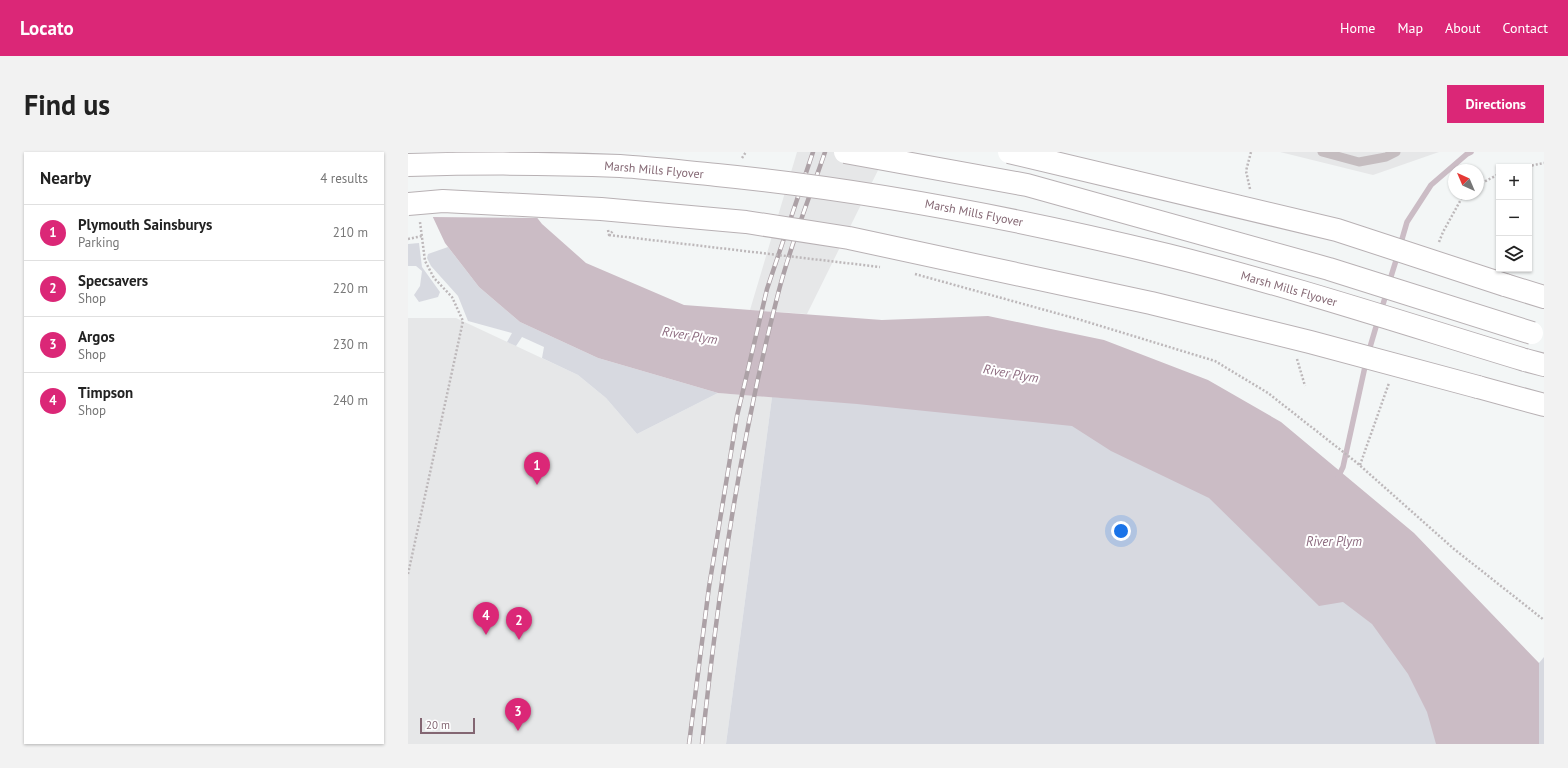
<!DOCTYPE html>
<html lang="en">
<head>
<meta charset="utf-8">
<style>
  body { margin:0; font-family:"PT Sans",sans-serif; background:#f2f2f2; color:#222 }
  .controls { position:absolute; right:12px; top:12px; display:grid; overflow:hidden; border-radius:0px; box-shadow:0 1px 3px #0004 }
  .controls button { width:36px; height:36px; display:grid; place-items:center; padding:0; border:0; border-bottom:1px solid #e0e0e0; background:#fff; color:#222; font:20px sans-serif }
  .compass { position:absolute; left:1040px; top:12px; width:36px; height:36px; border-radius:50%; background:#fff; box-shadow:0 1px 3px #0004; rotate:316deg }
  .scale { position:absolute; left:12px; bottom:10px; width:55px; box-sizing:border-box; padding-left:4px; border:2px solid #836672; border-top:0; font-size:11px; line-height:14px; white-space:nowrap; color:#836672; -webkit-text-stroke:3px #fff; paint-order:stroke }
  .you { position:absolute; left:713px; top:379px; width:14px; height:14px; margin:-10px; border:3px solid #fff; border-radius:50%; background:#1a73e8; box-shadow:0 0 0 6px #1a73e833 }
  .badge { display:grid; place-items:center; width:26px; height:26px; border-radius:50%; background:#db2777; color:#fff; font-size:13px; font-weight:700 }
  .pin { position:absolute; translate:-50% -33px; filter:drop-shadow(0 1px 2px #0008) }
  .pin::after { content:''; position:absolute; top:21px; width:14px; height:12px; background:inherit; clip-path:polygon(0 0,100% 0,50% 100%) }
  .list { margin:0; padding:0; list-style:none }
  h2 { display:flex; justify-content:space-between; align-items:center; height:52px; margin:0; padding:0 16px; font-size:17px }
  h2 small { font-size:13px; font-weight:400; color:#767676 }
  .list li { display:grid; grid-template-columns:26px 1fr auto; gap:12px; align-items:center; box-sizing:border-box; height:56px; padding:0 16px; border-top:1px solid #e0e0e0 }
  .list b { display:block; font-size:15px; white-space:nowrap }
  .list p { margin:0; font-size:13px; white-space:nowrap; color:#767676 }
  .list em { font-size:13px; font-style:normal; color:#767676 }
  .icon { flex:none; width:22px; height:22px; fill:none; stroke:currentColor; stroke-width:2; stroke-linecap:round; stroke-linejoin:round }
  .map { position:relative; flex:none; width:1136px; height:592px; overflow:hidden; border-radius:0px }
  header { display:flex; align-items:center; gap:24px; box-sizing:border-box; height:56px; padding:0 20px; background:#db2777; color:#fff }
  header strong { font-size:19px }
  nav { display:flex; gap:22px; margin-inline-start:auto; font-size:14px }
  .intro { display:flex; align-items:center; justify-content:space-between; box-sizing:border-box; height:96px; padding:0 24px }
  h1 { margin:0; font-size:28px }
  .button { padding:10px 18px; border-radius:0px; background:#db2777; color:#fff; font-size:14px; font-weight:700 }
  main { display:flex; gap:24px; padding:0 24px }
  aside { flex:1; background:#fff; border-radius:0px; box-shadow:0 1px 3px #0004 }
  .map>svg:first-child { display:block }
  .built { fill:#e6e7e8 }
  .green { fill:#d7d9e0 }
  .water { fill:#cbbcc5 }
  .pier { fill:#f3f6f6 }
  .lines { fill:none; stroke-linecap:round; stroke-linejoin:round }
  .stream { stroke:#cbbcc5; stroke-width:5.5 }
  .trunk-casing { stroke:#b8b1b4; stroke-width:24 }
  .path { stroke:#bdb8ba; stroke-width:2.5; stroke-dasharray:2 2; stroke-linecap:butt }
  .service { stroke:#c5bdc0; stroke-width:9 }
  .trunk { stroke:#fff; stroke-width:22 }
  .rail-casing { stroke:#aca1a6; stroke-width:4.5 }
  .rail { stroke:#fff; stroke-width:3; stroke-dasharray:9; stroke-linecap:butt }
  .trunk-bridge-casing { stroke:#b8b1b4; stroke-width:24; stroke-linecap:butt }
  .path-bridge { stroke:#bdb8ba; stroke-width:2.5; stroke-dasharray:2 2; stroke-linecap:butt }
  .trunk-bridge { stroke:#fff; stroke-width:22 }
  .labels { text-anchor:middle; stroke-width:4; stroke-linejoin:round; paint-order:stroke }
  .street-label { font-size:12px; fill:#836672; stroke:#fff }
  .water-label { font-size:13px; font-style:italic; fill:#8e6c80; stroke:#fff }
</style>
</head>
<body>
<header>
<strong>Locato</strong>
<nav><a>Home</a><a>Map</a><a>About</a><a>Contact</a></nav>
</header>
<div class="intro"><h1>Find us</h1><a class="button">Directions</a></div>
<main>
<aside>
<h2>Nearby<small>4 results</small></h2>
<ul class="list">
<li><span class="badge">1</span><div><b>Plymouth Sainsburys</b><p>Parking</p></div><em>210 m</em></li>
<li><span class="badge">2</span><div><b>Specsavers</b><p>Shop</p></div><em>220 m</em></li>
<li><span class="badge">3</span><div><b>Argos</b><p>Shop</p></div><em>230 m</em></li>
<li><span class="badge">4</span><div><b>Timpson</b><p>Shop</p></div><em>240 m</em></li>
</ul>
</aside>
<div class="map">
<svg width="1136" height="592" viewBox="0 0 1136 592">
  <rect width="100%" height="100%" fill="#f3f6f6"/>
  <path class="built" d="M389 0H479L399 162 342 158Z
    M872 0H1031L965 23Z
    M0 166H48L170 223 198 246 229 282 310 241 364 245 318 592H0Z"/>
  <path class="green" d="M11 91 14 115 32 140 30 145 11 150 6 143 12 134 14 119 8 114H0V92Z
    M40 95 71 135 112 170 190 206 310 241 229 282 198 246 170 223 134 206 136 195 114 185 108 194 99 190 104 181 60 169 50 144 23 114 19 106 20 102Z
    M364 245 733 272 1000 494 1053 592H318Z
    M1136 505V592H1131V511Z"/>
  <path class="water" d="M0 0H78L134 72 178 111 276 153 474 168 580 164 696 188 800 228 873 270 1006 381 1131 511V592H1028L1019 560 1000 522 964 472 935 450 911 454 801 346 703 299 664 274 449 252 310 241 190 206 112 170 71 135 37 91 0 12Z"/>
  <path class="pier" d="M0 0H80L132 66 23 65 0 17Z"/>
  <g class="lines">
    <path class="stream" d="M992 94 999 70 1023 33 1059 2 1063 0
      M981 131 990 102
      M973 159 979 139
      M960 202 970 168
      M930 325 935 315 958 210"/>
    <g class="trunk-casing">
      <path id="trunk" d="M1097 133 1136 145
        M1117 208 1136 213
        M1070 235 1136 253"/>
    </g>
    <path class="path" d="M334 6 338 0
      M1116 15 1136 11
      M1070 33 1091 22
      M842 37 838 19 843 0
      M200 78 201 83 205 79
      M0 87 14 84
      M1031 90 1035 80 1056 42
      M507 122 673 168 807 209 860 241 948 310 1046 397 1136 468
      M889 207 897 234
      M952 313 981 231
      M0 422 55 169 44 145 26 126 17 109 12 70"/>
    <path class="service" d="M914 0 951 10 978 5 988 0"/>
    <use href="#trunk" class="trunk"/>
    <g class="rail-casing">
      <path id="rail" d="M281 592 301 435 329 264 359 137 405 0
        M294 592C310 441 332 289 370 142 382 94 401 47 417 0"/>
    </g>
    <use href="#rail" class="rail"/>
    <g class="trunk-bridge-casing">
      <path id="trunk-bridge" d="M437 0 619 33 921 117 1124 181
        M601 0 929 78 1097 133
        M0 13C71 11 141 11 212 14 244 16 277 20 309 23 461 38 611 67 759 103 880 133 998 172 1117 208
        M0 52 35 49 193 57 338 70 441 86 743 151 902 190 1070 235"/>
    </g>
    <path class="path-bridge" d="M201 83 472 115"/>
    <use href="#trunk-bridge" class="trunk-bridge"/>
  </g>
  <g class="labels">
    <g class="street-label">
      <text transform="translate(246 18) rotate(5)" y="4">Marsh Mills Flyover</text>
      <text transform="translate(566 61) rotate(11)" y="4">Marsh Mills Flyover</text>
      <text transform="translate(881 137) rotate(16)" y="4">Marsh Mills Flyover</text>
    </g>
    <g class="water-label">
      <text transform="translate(282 183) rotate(9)" y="5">River Plym</text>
      <text transform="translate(603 221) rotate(10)" y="5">River Plym</text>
      <text x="926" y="394">River Plym</text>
    </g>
  </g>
</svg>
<div class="controls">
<button>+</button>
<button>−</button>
<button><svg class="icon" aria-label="layers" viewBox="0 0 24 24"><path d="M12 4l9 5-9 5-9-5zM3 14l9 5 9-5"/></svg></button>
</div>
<svg class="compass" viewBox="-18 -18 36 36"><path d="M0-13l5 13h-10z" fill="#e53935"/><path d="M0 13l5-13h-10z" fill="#767676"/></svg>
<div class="scale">20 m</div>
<div class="you"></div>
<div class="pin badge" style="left:129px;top:333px">1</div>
<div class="pin badge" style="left:111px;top:488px">2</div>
<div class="pin badge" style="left:110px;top:579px">3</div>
<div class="pin badge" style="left:78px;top:483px">4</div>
</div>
</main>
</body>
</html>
